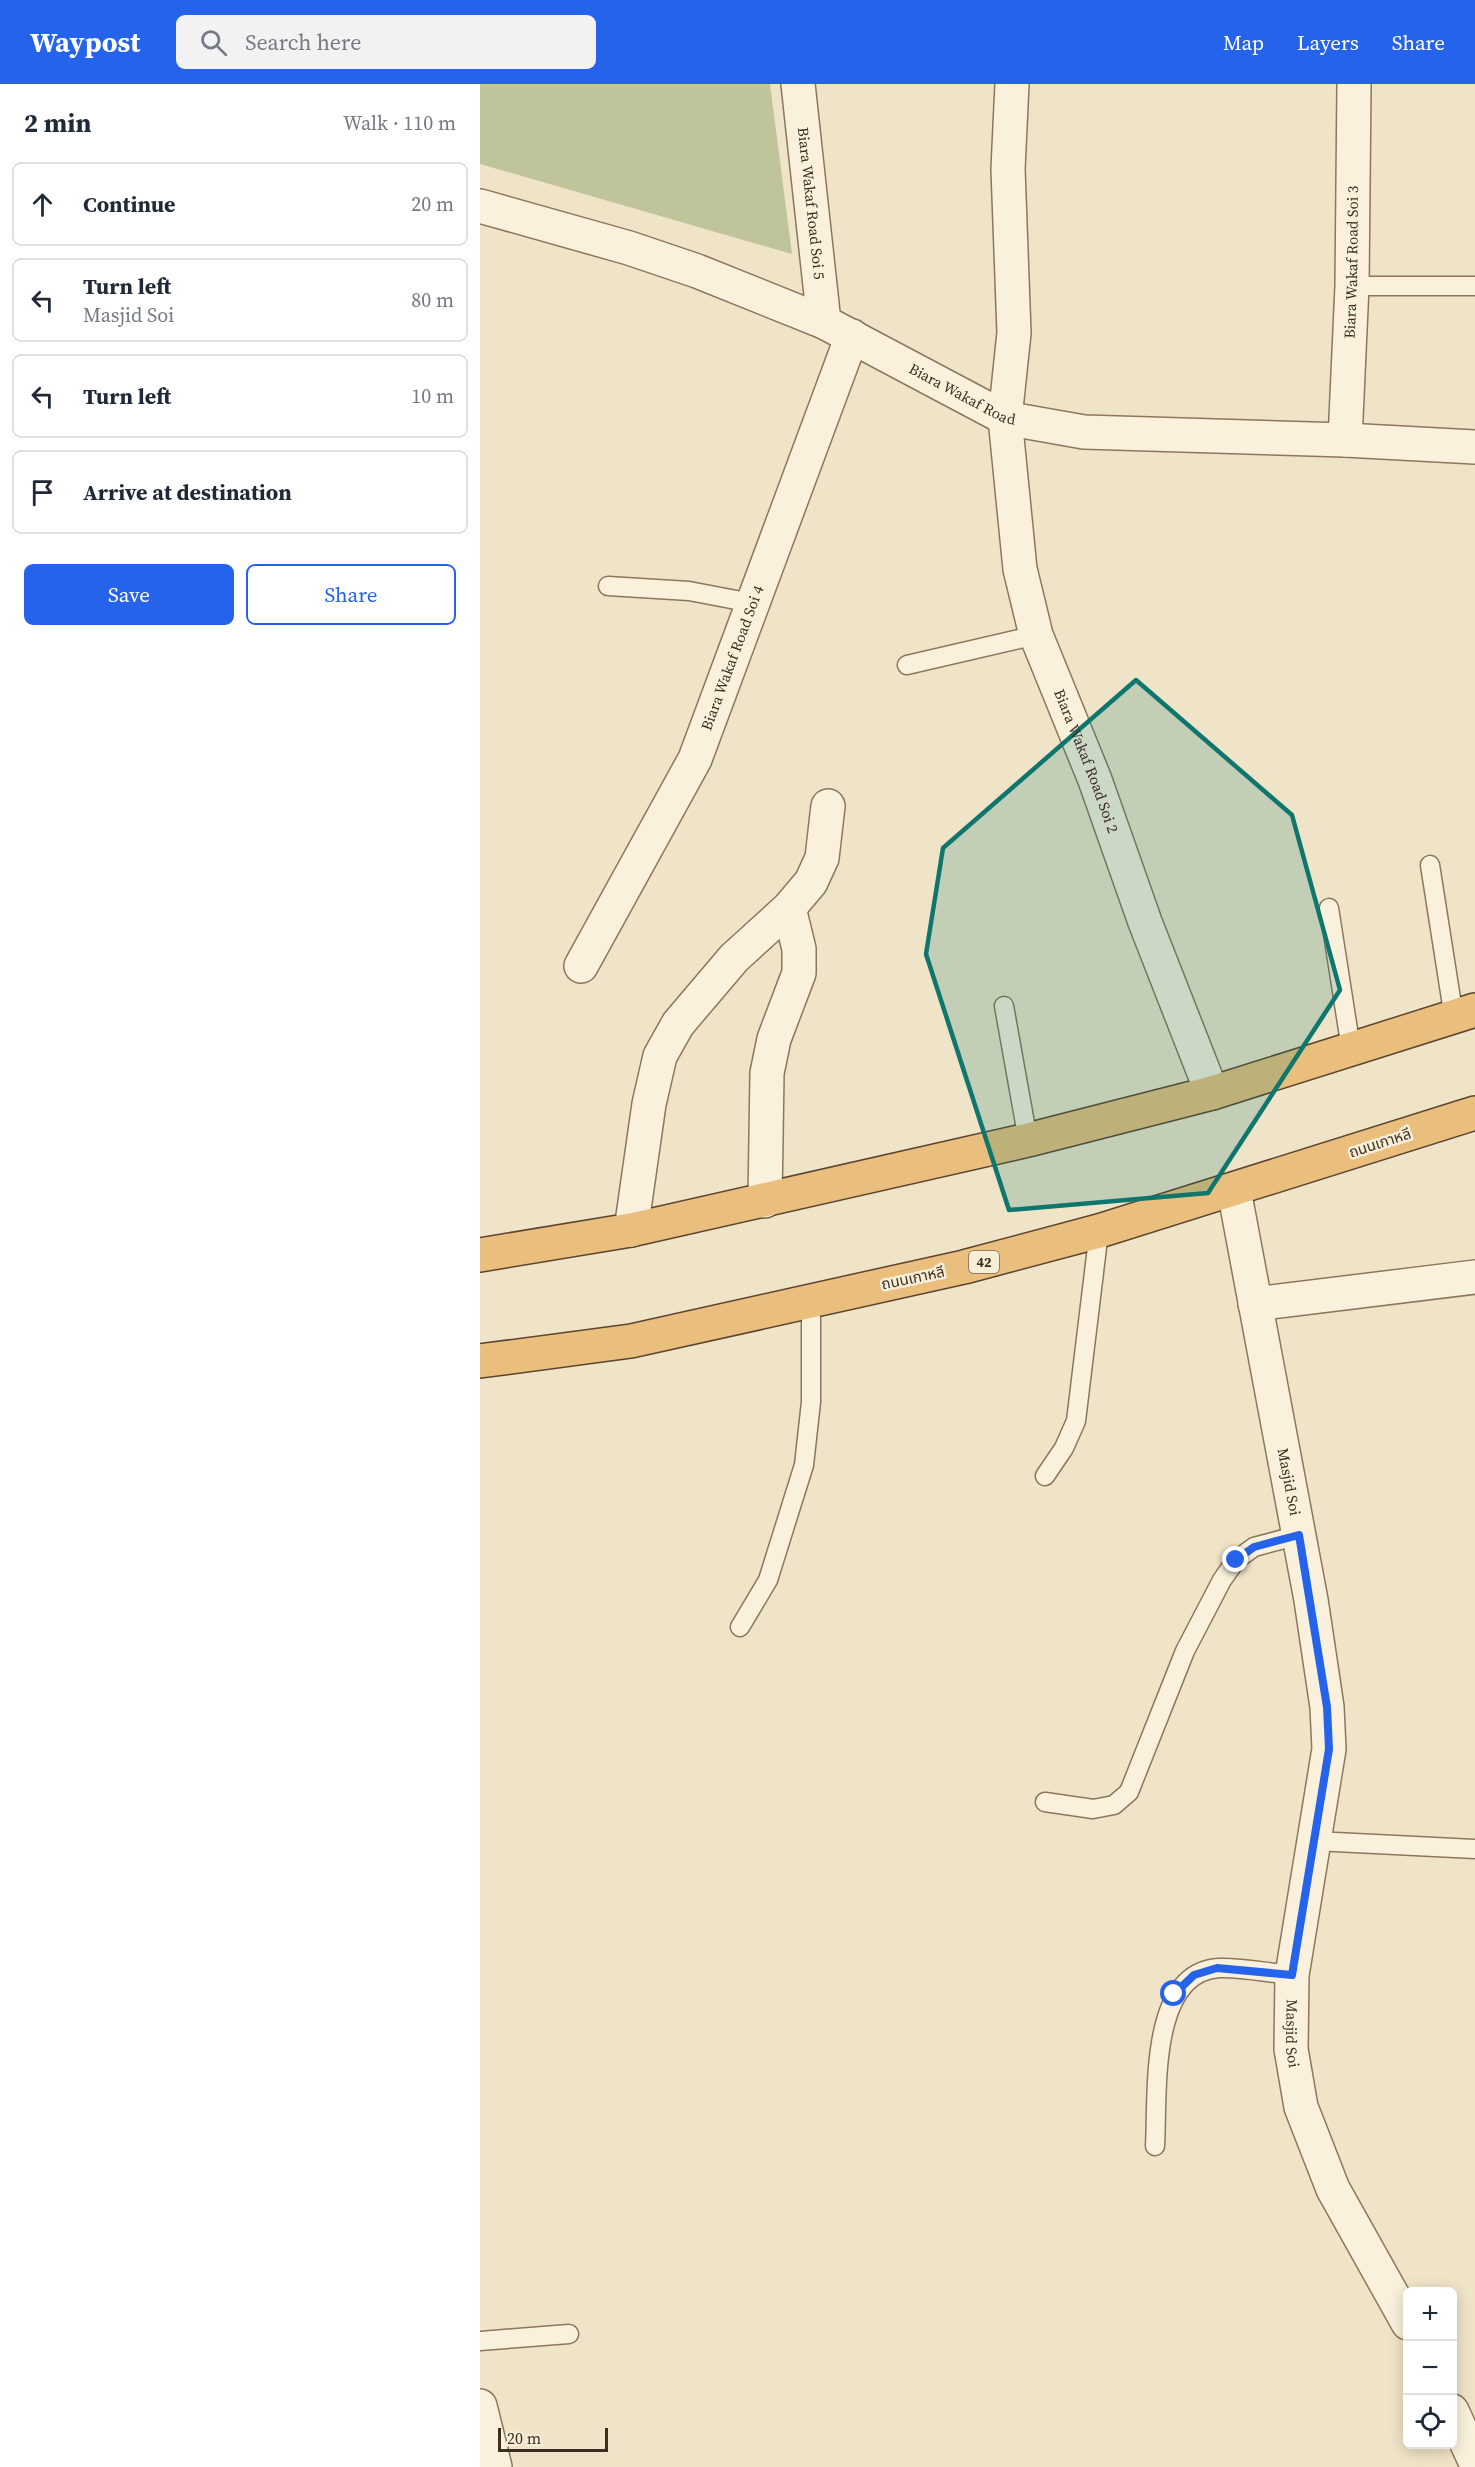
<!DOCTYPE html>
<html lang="en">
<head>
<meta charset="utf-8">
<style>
  body { margin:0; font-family:"Source Serif 4","Noto Sans Thai",serif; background:#f2f2f3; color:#1f2937 }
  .controls { position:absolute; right:18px; bottom:18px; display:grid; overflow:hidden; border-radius:9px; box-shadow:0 3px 15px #0003 }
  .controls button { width:54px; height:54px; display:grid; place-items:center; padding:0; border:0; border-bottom:2px solid #e0e1e3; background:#fff; color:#1f2937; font:30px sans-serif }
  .scale { position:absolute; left:18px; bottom:15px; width:110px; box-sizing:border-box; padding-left:6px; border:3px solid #3d2e20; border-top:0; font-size:16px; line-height:21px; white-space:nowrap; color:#3d2e20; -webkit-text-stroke:4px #f7eed8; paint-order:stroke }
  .stop { position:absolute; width:18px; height:18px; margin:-14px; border:4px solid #2563eb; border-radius:50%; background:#fff }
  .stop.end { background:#2563eb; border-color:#fff; box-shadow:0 2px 6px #0008 }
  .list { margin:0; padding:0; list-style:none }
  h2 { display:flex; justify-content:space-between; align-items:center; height:78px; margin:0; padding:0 24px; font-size:26px }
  h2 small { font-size:20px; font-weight:400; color:#747a83 }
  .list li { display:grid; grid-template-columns:39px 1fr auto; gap:18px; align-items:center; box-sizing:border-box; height:84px; margin:0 12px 12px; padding:0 12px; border:2px solid #e0e1e3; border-radius:9px }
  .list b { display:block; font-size:22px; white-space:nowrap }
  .list p { margin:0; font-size:20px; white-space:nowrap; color:#747a83 }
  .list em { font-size:20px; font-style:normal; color:#747a83 }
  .actions { display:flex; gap:12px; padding:18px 24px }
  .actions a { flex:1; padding:14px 0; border:2px solid #2563eb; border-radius:9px; text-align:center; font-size:21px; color:#2563eb }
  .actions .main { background:#2563eb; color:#fff }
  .icon { flex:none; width:33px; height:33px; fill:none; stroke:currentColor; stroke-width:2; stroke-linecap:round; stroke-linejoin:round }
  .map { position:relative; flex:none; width:995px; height:2383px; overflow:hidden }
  header { display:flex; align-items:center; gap:36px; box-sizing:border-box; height:84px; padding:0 30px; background:#2563eb; color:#fff }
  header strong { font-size:28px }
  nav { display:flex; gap:33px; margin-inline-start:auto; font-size:21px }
  .search { width:420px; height:54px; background:#f2f2f3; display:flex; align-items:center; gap:15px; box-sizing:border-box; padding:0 21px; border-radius:9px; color:#747a83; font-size:22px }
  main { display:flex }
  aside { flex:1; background:#fff }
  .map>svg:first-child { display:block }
  .cemetery { fill:#bfc49a }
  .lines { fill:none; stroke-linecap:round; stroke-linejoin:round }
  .service-casing { stroke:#8d765c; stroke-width:21 }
  .minor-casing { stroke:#8d765c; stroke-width:36 }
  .trunk-casing { stroke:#5b4430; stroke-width:36 }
  .service { stroke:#faf1dc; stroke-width:18 }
  .minor { stroke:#faf1dc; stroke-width:33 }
  .trunk { stroke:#eabe7c; stroke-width:33 }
  .route { stroke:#2563eb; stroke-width:8 }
  .marked { fill:#0f766e; fill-opacity:0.2; stroke:#0f766e; stroke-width:4.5; stroke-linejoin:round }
  .labels { text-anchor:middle; stroke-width:5; stroke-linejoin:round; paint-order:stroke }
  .shield { fill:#f7eed8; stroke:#756857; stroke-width:1.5 }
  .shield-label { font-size:14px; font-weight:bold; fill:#3d2e20 }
  .street-label { font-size:15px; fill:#3d2e20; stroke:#f7eed8 }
</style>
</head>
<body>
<header>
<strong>Waypost</strong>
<div class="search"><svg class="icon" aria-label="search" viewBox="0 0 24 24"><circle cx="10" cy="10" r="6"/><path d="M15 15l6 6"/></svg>Search here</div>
<nav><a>Map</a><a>Layers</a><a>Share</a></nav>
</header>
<main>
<aside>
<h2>2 min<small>Walk · 110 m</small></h2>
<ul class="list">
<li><svg class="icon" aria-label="ahead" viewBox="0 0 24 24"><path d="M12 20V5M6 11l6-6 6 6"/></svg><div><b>Continue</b></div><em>20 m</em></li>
<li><svg class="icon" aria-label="left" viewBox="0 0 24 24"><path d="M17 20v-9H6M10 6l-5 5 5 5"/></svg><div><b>Turn left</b><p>Masjid Soi</p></div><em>80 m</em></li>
<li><svg class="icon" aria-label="left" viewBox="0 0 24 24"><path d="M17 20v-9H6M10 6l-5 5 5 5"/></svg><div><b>Turn left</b></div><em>10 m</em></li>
<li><svg class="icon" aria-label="arrive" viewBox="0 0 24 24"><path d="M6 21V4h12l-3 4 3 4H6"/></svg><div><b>Arrive at destination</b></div></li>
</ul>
<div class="actions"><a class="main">Save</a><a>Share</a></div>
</aside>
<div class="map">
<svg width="995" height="2383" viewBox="0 0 995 2383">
  <rect width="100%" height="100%" fill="#f0e4c8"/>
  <path class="cemetery" d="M0 0H290L312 170 0 80Z"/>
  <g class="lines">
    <g class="service-casing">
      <path id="service" d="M872 202H995
        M128 502 209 507 272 519
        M427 581 556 551
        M950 781 974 934
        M849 824 871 965
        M524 922 548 1056
        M565 1392 584 1364 596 1337 619 1147
        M260 1543 288 1496 324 1381 331 1318V1217
        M565 1718 613 1725 634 1721 649 1708 705 1567 742 1496 756 1476 774 1463 819 1451
        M835 1757 995 1765
        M675 2062C678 2012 668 1888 739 1884 762 1883 788 1889 812 1891
        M0 2257 89 2250"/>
    </g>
    <g class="minor-casing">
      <g id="minor">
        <path id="s1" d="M318 0 344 238"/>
        <path id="s2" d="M532 0 528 85 534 249 525 334 540 485 556 551 615 696 665 838 732 1009"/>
        <path id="s3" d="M0 122 149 164 217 187 344 238 525 334 604 348 865 356 995 363"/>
        <path id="s4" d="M865 356 872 202 874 0"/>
        <path id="s5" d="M101 882 215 675 372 252"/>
        <path id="s6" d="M754 1106 831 1516 847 1623 849 1665 812 1891 811 1965 821 2023 853 2105 928 2239"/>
        <path d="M285 1117 287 989 294 955 319 889V865L309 824"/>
        <path d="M151 1146 169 1020 180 972 198 940 254 874 309 824 331 798 342 774 348 722"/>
        <path d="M775 1220 995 1193"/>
        <path d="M0 2322 15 2383"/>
        <path d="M972 2327 995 2377"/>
      </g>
    </g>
    <g class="trunk-casing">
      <path id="trunk" d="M0 1171 151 1146 548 1056 732 1009 995 926
        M0 1277 151 1257 484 1183 619 1147 995 1029"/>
    </g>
    <use href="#service" class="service"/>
    <use href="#minor" class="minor"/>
    <use href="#trunk" class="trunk"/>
  </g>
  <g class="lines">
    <path class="route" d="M694 1910 714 1891 737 1884 812 1891 849 1665 847 1623 819 1451 774 1463 756 1476"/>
  </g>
  <path class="marked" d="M656 596 812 731 860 906 728 1109 529 1126 446 870 463 764Z"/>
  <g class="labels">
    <rect class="shield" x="489" y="1167" width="30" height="22" rx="4.5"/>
    <g class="shield-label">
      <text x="504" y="1183">42</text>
    </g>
    <g class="street-label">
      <text dy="5" stroke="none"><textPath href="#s1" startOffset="120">Biara Wakaf Road Soi 5</textPath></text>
      <text dy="5" stroke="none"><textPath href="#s4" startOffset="178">Biara Wakaf Road Soi 3</textPath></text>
      <text dy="5" stroke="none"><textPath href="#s3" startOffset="520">Biara Wakaf Road</textPath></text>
      <text dy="5" stroke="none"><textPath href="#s5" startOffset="344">Biara Wakaf Road Soi 4</textPath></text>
      <text dy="5" stroke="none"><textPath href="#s2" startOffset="690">Biara Wakaf Road Soi 2</textPath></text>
      <text transform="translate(900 1059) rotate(-18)" y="5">ถนนเกาหลี</text>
      <text transform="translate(433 1194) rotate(-12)" y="5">ถนนเกาหลี</text>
      <text dy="5" stroke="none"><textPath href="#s6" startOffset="297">Masjid Soi</textPath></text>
      <text dy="5" stroke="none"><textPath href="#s6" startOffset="855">Masjid Soi</textPath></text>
    </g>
  </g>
</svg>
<div class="controls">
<button>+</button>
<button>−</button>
<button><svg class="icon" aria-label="locate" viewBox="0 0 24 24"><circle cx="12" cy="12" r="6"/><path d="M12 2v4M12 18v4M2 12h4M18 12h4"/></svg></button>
</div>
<div class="scale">20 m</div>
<div class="stop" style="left:694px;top:1910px"></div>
<div class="stop end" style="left:756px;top:1476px"></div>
</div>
</main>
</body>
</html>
